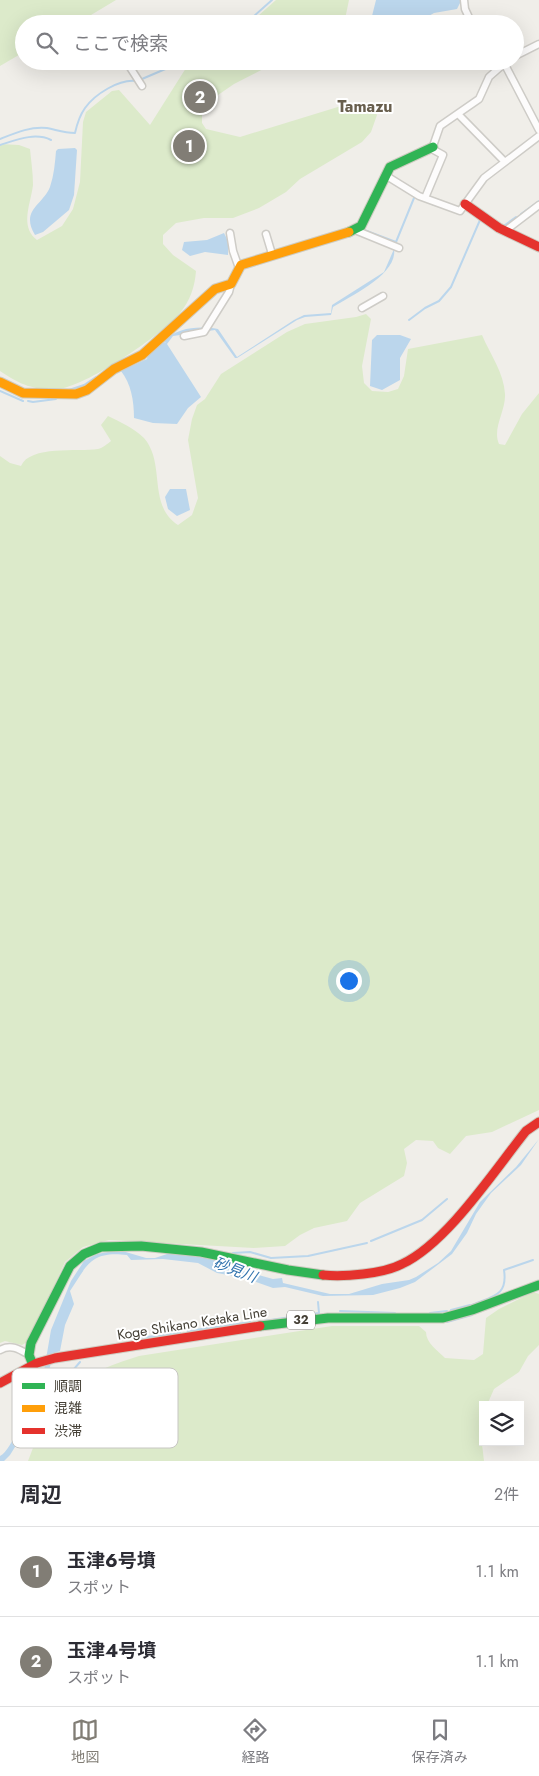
<!DOCTYPE html>
<html lang="ja">
<head>
<meta charset="utf-8">
<style>
  body { margin:0; font-family:Jost,"Noto Sans JP",sans-serif; background:#f7f7f7; color:#2b2b33 }
  .controls { position:absolute; right:15px; bottom:15px; display:grid; overflow:hidden; border-radius:0px; box-shadow:0 5px 20px #0002 }
  .controls button { width:45px; height:45px; display:grid; place-items:center; padding:0; border:0; border-bottom:1px solid #e1e1e2; background:#fff; color:#2b2b33; font:25px sans-serif }
  .you { position:absolute; left:348px; top:980px; width:18px; height:18px; margin:-12px; border:4px solid #fff; border-radius:50%; background:#1a73e8; box-shadow:0 0 0 8px #1a73e833 }
  .badge { display:grid; place-items:center; width:32px; height:32px; border-radius:50%; background:#817d75; color:#fff; font-size:16px; font-weight:700 }
  .pin { position:absolute; translate:-50% -50%; border:2px solid #fff; box-shadow:0 1px 5px #0006 }
  .list { margin:0; padding:0; list-style:none }
  h2 { display:flex; justify-content:space-between; align-items:center; height:65px; margin:0; padding:0 20px; font-size:21px }
  h2 small { font-size:16px; font-weight:400; color:#7c7c81 }
  .list li { display:grid; grid-template-columns:32px 1fr auto; gap:15px; align-items:center; box-sizing:border-box; height:90px; padding:0 20px; border-top:1px solid #e1e1e2 }
  .list b { display:block; font-size:19px; white-space:nowrap }
  .list p { margin:0; font-size:16px; white-space:nowrap; color:#7c7c81 }
  .list em { font-size:16px; font-style:normal; color:#7c7c81 }
  .icon { flex:none; width:28px; height:28px; fill:none; stroke:currentColor; stroke-width:2; stroke-linecap:round; stroke-linejoin:round }
  .map { position:relative; flex:none; width:539px; height:1461px; overflow:hidden }
  .search { position:absolute; background:#fff; box-shadow:0 5px 20px #0002; left:15px; right:15px; top:15px; height:55px; display:flex; align-items:center; gap:12px; box-sizing:border-box; padding:0 18px; border-radius:28px; color:#7c7c81; font-size:19px }
  .sheet { height:245px; background:#fff }
  nav { display:flex; justify-content:space-around; align-items:center; box-sizing:border-box; height:70px; border-top:1px solid #e1e1e2; background:#fff; font-size:14px; color:#7c7c81 }
  nav a { display:grid; justify-items:center; gap:2px }
  nav .on { color:#817d75 }
  .map>svg:first-child { display:block }
  .green { fill:#dceaca }
  .water { fill:#bbd6ec }
  .lines { fill:none; stroke-linecap:round; stroke-linejoin:round }
  .stream { stroke:#bbd6ec; stroke-width:2 }
  .street-casing { stroke:#ceccc7; stroke-width:9 }
  .fast-casing { stroke:#cecbc0; stroke-width:11 }
  .slow-casing { stroke:#cecbc0; stroke-width:11 }
  .jam-casing { stroke:#cecbc0; stroke-width:11 }
  .street { stroke:#fdfcfc; stroke-width:6 }
  .fast { stroke:#30b455; stroke-width:9 }
  .slow { stroke:#ff9f0a; stroke-width:9 }
  .jam { stroke:#e5322d; stroke-width:9 }
  .labels { text-anchor:middle; stroke-width:4; stroke-linejoin:round; paint-order:stroke }
  .shield { fill:#fff; stroke:#7d7972; stroke-width:1 }
  .shield-label { font-size:12px; font-weight:bold; fill:#454036 }
  .street-label { font-size:14px; fill:#454036; stroke:#fff }
  .water-label { font-size:15px; font-style:italic; fill:#3274ae; stroke:#fff }
  .quarter-label { font-size:16px; font-weight:bold; fill:#685e4d; stroke:#fff }
  .key { fill:#fff; stroke:#c7c6c3; stroke-width:1 }
  .key-label { font-size:14px; fill:#454036 }
</style>
</head>
<body>
<div class="map">
<svg width="539" height="1461" viewBox="0 0 539 1461">
  <rect width="100%" height="100%" fill="#f0eee9"/>
  <path class="green" d="M0 0H116L76 24H24V52L0 66Z
    M276 0H349L344 24H249Z
    M195 61H279L234 84 202 106V123L206 129 240 137 341 106 361 103 373 108 377 115 371 132 362 142 300 179 286 192 259 208 233 218H204L176 223 163 235V244L173 255 196 271C195 286 190 301 180 313 162 335 84 388 57 389 31 390 20 384 0 371V144L19 145 30 149C31 160 33 173 33 185 31 203 19 227 37 240L62 226 73 209 80 182 83 122 86 112 112 91 119 90 150 125 186 68Z
    M366 314 371 319 362 366 364 383 372 391 388 392 398 389 404 376 408 349 482 335C490 354 504 373 505 394 506 411 492 428 499 444L505 445 522 414 539 393V1110L492 1132 466 1136 450 1154 438 1148 433 1141 416 1140 404 1149 407 1163 404 1176 360 1203 347 1221 314 1228 300 1235 285 1246 254 1248 109 1240 83 1247 65 1262 29 1341 22 1345 5 1341 0 1343V456L10 463 21 466C30 445 78 452 98 449 103 448 107 444 111 441L101 425 108 416C120 422 134 428 144 438 166 463 147 505 178 525L192 515 198 498 188 440 192 419 197 405 205 399 221 374 287 332 305 324 356 317Z
    M533 1292 539 1294V1345L528 1356 519 1372 494 1389 487 1405H483L481 1436 484 1461H28C36 1441 44 1416 58 1399 79 1376 111 1365 139 1356L332 1326H419L426 1332C426 1343 438 1351 445 1358L474 1360 483 1354 486 1318 499 1309Z"/>
  <path class="water" d="M376 0H461V1L457 9 434 13 415 24H370Z
    M75 148 77 150 74 195 69 210 43 232 35 235C20 210 43 205 50 187 54 175 55 163 56 151L58 149Z
    M224 233 228 241V255L205 252 190 256 182 250 184 242 207 240Z
    M394 249C398 274 351 296 333 307L331 315 305 317 297 320 237 358H235L215 330 173 336 167 344 201 397 188 408 177 424 153 423 134 418C134 400 131 384 121 371L147 359 148 354 164 342 166 343 164 341C178 327 199 326 218 329L237 357 294 320 304 315 331 313 332 305 384 272Z
    M377 335H400L411 339 400 358V380L382 390 370 386 372 340Z
    M170 489H186L190 510 177 516 168 509 165 497Z
    M539 1139 521 1165 491 1193 476 1214 467 1233 452 1254 415 1282 400 1288 373 1295 323 1296 285 1287 273 1288 245 1278 217 1273 198 1263 163 1259 131 1260 127 1255C91 1251 88 1264 70 1291L74 1304 65 1325 60 1351 54 1353 45 1384 50 1386 42 1410H38L10 1455 4 1461H0V1456C13 1450 28 1404 33 1389L41 1388 51 1330 71 1281 84 1261 97 1254 119 1250 146 1258H155L170 1253 213 1257 237 1269 273 1279 282 1278 283 1283 330 1294H349L382 1284 409 1280 416 1277 438 1263 451 1251 480 1202 516 1167Z"/>
  <g class="lines">
    <path class="stream" d="M245 24 272 0
      M142 79 184 61
      M0 139C15 133 31 126 47 128 57 130 64 133 75 133 77 124 80 115 85 108 95 94 119 79 136 81
      M0 145C16 140 35 132 51 140
      M432 204 461 214
      M521 214 539 201
      M505 225 516 217
      M364 230 396 242 414 198
      M409 320 425 308 439 301 451 287 480 220
      M69 390 84 385 96 377
      M0 391 23 401
      M28 401 33 402 56 399
      M371 1241 422 1220 447 1199
      M233 1253 250 1252 271 1258 308 1256 367 1243
      M472 1305C493 1296 508 1296 504 1270L533 1260
      M451 1310 470 1305
      M340 1311 395 1313
      M430 1313 447 1311
      M256 1322 319 1313 318 1302
      M447 1322 472 1315
      M188 1331 250 1322
      M139 1338 180 1333
      M51 1396 80 1362"/>
    <g class="street-casing">
      <path id="street" d="M464 0 465 9 472 24
        M515 56 539 44
        M126 61 142 86
        M503 61 539 130
        M458 114 505 162
        M385 175 419 196 460 211 484 178 539 136
        M425 198 443 155 432 149 440 126 479 99 489 77 507 61
        M355 230 399 248
        M505 231 539 205
        M230 233 233 251 239 268
        M266 234 272 254
        M362 308 383 296
        M184 336 204 332 229 292 231 284
        M0 1350C11 1344 19 1349 29 1355"/>
    </g>
    <g class="fast-casing">
      <path id="fast" d="M349 232 361 226 390 167 433 147
        M260 1326 328 1318H443L472 1310 539 1285
        M33 1365 29 1355 31 1343 70 1266 84 1254 101 1247 141 1246 201 1252 288 1270 323 1275"/>
    </g>
    <g class="slow-casing">
      <path id="slow" d="M0 382 23 393 76 394 87 390 114 369 142 355 215 289 231 284 241 265 349 232"/>
    </g>
    <g class="jam-casing">
      <path id="jam" d="M465 204 499 228 539 247
        M323 1275C344 1277 383 1274 402 1264 447 1243 494 1171 526 1131L539 1122
        M0 1383 37 1363 55 1358 260 1326"/>
    </g>
    <use href="#street" class="street"/>
    <use href="#fast" class="fast"/>
    <use href="#slow" class="slow"/>
    <use href="#jam" class="jam"/>
  </g>
  <g class="labels">
    <rect class="shield" x="287" y="1310.5" width="28" height="19" rx="4"/>
    <g class="shield-label">
      <text x="301" y="1324">32</text>
    </g>
    <g class="street-label">
      <text transform="translate(192 1323) rotate(-9)" y="5">Koge Shikano Ketaka Line</text>
    </g>
    <g class="water-label">
      <text transform="translate(235 1270) rotate(21)" y="5">砂見川</text>
    </g>
    <g class="quarter-label">
      <text x="365" y="112">Tamazu</text>
    </g>
  </g>
  <rect x="12" y="1368" width="166" height="80" rx="8" class="key"/>
  <rect x="22" y="1383" width="23" height="6" fill="#30b455"/>
  <rect x="22" y="1405" width="23" height="7" fill="#ff9f0a"/>
  <rect x="22" y="1428" width="23" height="6" fill="#e5322d"/>
  <g class="key-label">
    <text x="54" y="1391">順調</text>
    <text x="54" y="1413">混雑</text>
    <text x="54" y="1436">渋滞</text>
  </g>
</svg>
<div class="controls">
<button><svg class="icon" aria-label="layers" viewBox="0 0 24 24"><path d="M12 4l9 5-9 5-9-5zM3 14l9 5 9-5"/></svg></button>
</div>
<div class="you"></div>
<div class="pin badge" style="left:189px;top:146px">1</div>
<div class="pin badge" style="left:200px;top:97px">2</div>
<div class="search"><svg class="icon" aria-label="search" viewBox="0 0 24 24"><circle cx="10" cy="10" r="6"/><path d="M15 15l6 6"/></svg>ここで検索</div>
</div>
<section class="sheet">
<h2>周辺<small>2件</small></h2>
<ul class="list">
<li><span class="badge">1</span><div><b>玉津6号墳</b><p>スポット</p></div><em>1.1 km</em></li>
<li><span class="badge">2</span><div><b>玉津4号墳</b><p>スポット</p></div><em>1.1 km</em></li>
</ul>
</section>
<nav>
<a class="on"><svg class="icon" aria-label="map" viewBox="0 0 24 24"><path d="M3 6l6-2 6 2 6-2v14l-6 2-6-2-6 2zM9 4v14M15 6v14"/></svg>地図</a>
<a><svg class="icon" aria-label="directions" viewBox="0 0 24 24"><path d="M12 3l9 9-9 9-9-9zM9 14v-3h6M13 9l2 2-2 2"/></svg>経路</a>
<a><svg class="icon" aria-label="saved" viewBox="0 0 24 24"><path d="M7 4h10v16l-5-4-5 4z"/></svg>保存済み</a>
</nav>
</body>
</html>
